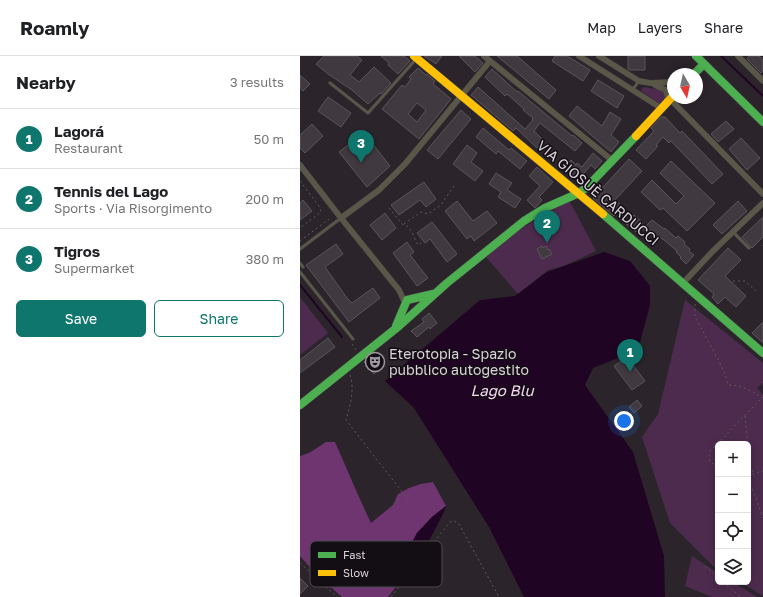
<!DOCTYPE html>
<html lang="en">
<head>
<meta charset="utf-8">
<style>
  body { margin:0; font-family:"Golos Text",sans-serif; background:#f2f2f2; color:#202124 }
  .controls { position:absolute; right:12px; bottom:12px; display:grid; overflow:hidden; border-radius:6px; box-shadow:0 2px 10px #0003 }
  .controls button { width:36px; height:36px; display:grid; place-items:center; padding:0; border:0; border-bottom:1px solid #e0e0e0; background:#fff; color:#202124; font:20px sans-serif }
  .compass { position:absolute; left:367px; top:12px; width:36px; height:36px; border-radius:50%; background:#fff; box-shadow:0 2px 10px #0003; rotate:171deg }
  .you { position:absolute; left:324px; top:365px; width:14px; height:14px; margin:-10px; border:3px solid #fff; border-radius:50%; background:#1a73e8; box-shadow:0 0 0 6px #1a73e833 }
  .badge { display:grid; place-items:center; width:26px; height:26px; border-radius:50%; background:#0f766e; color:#fff; font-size:13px; font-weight:700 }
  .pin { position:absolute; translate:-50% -33px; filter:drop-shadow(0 1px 2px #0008) }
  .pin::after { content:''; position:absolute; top:21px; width:14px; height:12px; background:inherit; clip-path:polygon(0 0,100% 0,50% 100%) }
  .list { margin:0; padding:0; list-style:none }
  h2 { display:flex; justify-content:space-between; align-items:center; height:52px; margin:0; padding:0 16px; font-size:17px }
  h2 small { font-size:13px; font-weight:400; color:#757577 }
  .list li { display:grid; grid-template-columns:26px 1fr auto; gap:12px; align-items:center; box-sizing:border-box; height:60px; padding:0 16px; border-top:1px solid #e0e0e0 }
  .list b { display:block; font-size:15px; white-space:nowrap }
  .list p { margin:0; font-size:13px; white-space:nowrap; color:#757577 }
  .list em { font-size:13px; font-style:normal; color:#757577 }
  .actions { display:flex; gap:8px; padding:12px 16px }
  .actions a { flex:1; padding:9px 0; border:1px solid #0f766e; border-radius:6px; text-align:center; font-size:14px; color:#0f766e }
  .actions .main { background:#0f766e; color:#fff }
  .icon { flex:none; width:22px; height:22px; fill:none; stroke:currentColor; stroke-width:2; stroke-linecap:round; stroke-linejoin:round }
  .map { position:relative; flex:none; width:463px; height:541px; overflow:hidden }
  header { display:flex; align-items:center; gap:24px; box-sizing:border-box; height:56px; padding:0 20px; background:#fff; border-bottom:1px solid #e0e0e0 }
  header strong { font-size:19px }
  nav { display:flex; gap:22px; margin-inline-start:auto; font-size:14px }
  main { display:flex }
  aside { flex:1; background:#fff }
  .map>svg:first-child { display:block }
  .green { fill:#4d2b4e }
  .forest { fill:#6e3571 }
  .water { fill:#200423 }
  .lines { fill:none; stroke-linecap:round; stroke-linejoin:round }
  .stream { stroke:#200423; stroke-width:2 }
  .building { fill:#403a40; stroke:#5a555a; fill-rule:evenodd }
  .lane-casing { stroke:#474247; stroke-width:3.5 }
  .street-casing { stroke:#474247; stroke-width:6 }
  .fast-casing { stroke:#474247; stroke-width:9 }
  .slow-casing { stroke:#474247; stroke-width:9 }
  .path { stroke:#5e5c53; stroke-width:1; stroke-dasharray:2 3; stroke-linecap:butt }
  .lane { stroke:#595848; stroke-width:2.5 }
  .street { stroke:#595848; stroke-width:5.5 }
  .fast { stroke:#4caf50; stroke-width:8 }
  .slow { stroke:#ffc107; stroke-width:8 }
  .labels { text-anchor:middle; stroke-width:3; stroke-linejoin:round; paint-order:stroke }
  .street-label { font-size:14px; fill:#ddd5dd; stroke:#130e13 }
  .poi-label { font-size:14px; fill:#ddd5dd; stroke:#130e13; text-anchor:start }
  .water-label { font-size:15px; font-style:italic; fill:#f8d4f9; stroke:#130e13 }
  .key { fill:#130e13; stroke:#504a50; stroke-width:1 }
  .key-label { font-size:11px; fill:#ddd5dd }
</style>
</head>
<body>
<header>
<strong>Roamly</strong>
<nav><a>Map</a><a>Layers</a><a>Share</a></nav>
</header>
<main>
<aside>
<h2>Nearby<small>3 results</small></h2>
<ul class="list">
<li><span class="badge">1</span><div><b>Lagorá</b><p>Restaurant</p></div><em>50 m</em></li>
<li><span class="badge">2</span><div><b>Tennis del Lago</b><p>Sports · Via Risorgimento</p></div><em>200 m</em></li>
<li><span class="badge">3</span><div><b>Tigros</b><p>Supermarket</p></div><em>380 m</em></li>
</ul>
<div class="actions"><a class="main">Save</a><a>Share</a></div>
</aside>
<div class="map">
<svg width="463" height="541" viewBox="0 0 463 541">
  <rect width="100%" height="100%" fill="#2b252b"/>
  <path class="green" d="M343 31 363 34 366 40 363 47H359L341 35Z
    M269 144 296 195 264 210 248 214 218 238 186 201 211 179Z
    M0 241 28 277 0 299Z
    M385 244 463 307V327L457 332 463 339V540L440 526H448V388H418V513L413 510 370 467 342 381 358 358Z
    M392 500 418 517V526H433L457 541H412L385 530Z"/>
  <path class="forest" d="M26 386H35C47 413 58 440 71 467L93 449 98 438 109 432 121 428 133 426 146 450 132 461 117 477 106 498 110 505 117 504 88 541H42L16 518 0 500V400L9 397Z"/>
  <path class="water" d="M304 196 330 205 350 230V249L340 286 323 300 293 312 285 329 333 396 364 500 365 541H224L189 471 114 352 85 325 180 244 215 240 247 216Z
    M146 450C145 456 121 501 117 504 115 505 112 505 110 505L106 498 117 477 132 461Z"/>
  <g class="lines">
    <path class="stream" d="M421 0 463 40
      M0 229 42 281"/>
  </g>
  <path class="building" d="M24 0H57L62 4 50 19 59 26 74 11 91 27 81 38 80 37 68 48 52 34 28 18 16 8Z
    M81 0H104L110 5 98 18 88 9 89 7Z
    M124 0H142L136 8Z
    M159 0H175L183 7 175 16Z
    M197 0H217L256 34 249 43Z
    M255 0H267L290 14 283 25 252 5Z
    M328 0H345V14H330L328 13Z
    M449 0H459L463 4V14L461 17 447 3Z
    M118 12 126 19 127 18 135 25 133 28 151 43 119 83 82 53 102 29 105 31 111 23 109 21ZM117 47 126 54 117 66 108 58Z
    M192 13 217 36 218 35 272 80 273 79 282 87 275 95 240 67 234 75 244 85 237 92 216 72 213 75 171 39 178 31 225 73 233 64 232 63 233 62 223 54 224 53 207 38 205 40 185 21Z
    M0 19 10 28 3 35 0 32Z
    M298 24 324 40 317 52 291 35Z
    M28 41 51 57 41 71 18 55Z
    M277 50 302 70 310 56 321 63 311 79 319 86 311 96 269 60Z
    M161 54 171 63 138 103 127 94Z
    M361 61H365L380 77 382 75 423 118 412 128 371 85 369 87 363 81 356 89 358 90 346 103 336 94 354 75 351 72Z
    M426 65 434 73 418 86 411 78Z
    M12 68 23 80 5 97 0 92V79Z
    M183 72 209 94 211 92 227 105 220 113 198 95 196 98 176 81Z
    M64 77 90 110 67 131 39 96Z
    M441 82 460 102 447 114 429 93Z
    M167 89 177 97 171 106 183 115 175 125 153 108Z
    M293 97 302 105 295 113 291 109 278 124 263 112 271 104 276 109 277 107 282 111Z
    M329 103 342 115 315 144 322 150 314 160 293 142Z
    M371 105 415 147 387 175 363 152 360 154 341 136 352 124 376 148 384 140 360 117Z
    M237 111 253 126 239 141 242 144 235 152 227 144 240 130 229 120Z
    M196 117 212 127 207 134 221 143 215 152 198 141 201 136 189 128Z
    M124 126 136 143 126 151 120 144 99 159 91 149Z
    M3 144 12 155 0 164V147Z
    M157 145 173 165 187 155 197 167 174 185 171 180 167 183 145 155Z
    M438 145 447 155 422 178 413 169Z
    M85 157 96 172 82 184 70 169Z
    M334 159 343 167 336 176 326 168Z
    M463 161V181L452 192 442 181Z
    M352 164 364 173 365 172 376 182 378 180 385 186 384 188 390 193 389 195 394 199 386 208 380 202 381 201 376 196 377 195 364 184 358 180 356 182 351 177 349 179 343 173Z
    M132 166 157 198 147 206 130 183 125 187 117 177Z
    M107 186 114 196 110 199 128 222 117 230 93 197Z
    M36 188 43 198 25 211 47 242 52 247 73 232 80 242 49 266 6 209Z
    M242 190 243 192 246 190 248 194 249 193 252 198 242 203 237 193Z
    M428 192 441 204 425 220 446 240 436 251 425 241 418 248 412 241 414 238 398 224Z
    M129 257 137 267 130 273 129 271 117 281 111 275 124 266 122 263Z
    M463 266V287L452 277Z
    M28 282 35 291 0 317V304Z
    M71 299 81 311 74 318 64 306Z
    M327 301 345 325 332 334 314 310Z
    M337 344 342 350 334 357 329 351Z
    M0 522 8 530 0 538Z"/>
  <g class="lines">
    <g class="lane-casing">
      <path id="lane" d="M30 27 68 57 116 3
        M333 33 339 25
        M434 177 449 192
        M0 193 41 162
        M0 207 3 211
        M0 216 53 283"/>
    </g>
    <g class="street-casing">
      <path id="street" d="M184 0 313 105
        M279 0 361 52
        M299 0 339 25 350 27 373 26
        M438 0 463 25
        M355 29 366 34 368 42 366 47
        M370 43 463 138
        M0 109 41 162 99 234 105 247
        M41 162 79 134 105 108 190 5
        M383 227 413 195 463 147"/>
    </g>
    <g class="fast-casing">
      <path id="fast" d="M396 0 463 66
        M394 18 404 8
        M303 158 463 297
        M96 270 107 244 133 238
        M0 349 99 270 147 227 224 165 245 152 279 137 286 132 336 80"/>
    </g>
    <g class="slow-casing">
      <path id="slow" d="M114 0 303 158
        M336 80 373 40"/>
    </g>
    <path class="path" d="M0 125 19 150 21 156 0 172
      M89 152 102 168C112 170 113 181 118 189L121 187 123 188
      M104 168 121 156 128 158 141 149 154 130
      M0 185 29 163
      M463 189V190
      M433 225H445L456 235
      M395 248V261L418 303 426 321 428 329C441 329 452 335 463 342
      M52 288 57 295
      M50 319C55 334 50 349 46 364L110 446
      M445 360 450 410 454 417
      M418 411C410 406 407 405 410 395L462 342
      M448 421 455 417 463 415
      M448 424 455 439 463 462
      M0 507 37 541
      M405 510 418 522
      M423 526 441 541
      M91 541 150 466 154 465 159 468 199 541"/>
    <use href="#lane" class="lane"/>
    <use href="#street" class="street"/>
    <use href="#fast" class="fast"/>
    <use href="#slow" class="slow"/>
  </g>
  <defs>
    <g id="theatre-ring" transform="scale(1)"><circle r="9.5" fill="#130e13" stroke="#9f979f" stroke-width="1.5"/><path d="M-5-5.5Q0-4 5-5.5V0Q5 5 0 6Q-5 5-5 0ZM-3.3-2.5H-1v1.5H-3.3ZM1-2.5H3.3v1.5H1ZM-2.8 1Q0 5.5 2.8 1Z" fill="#9f979f"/></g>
  </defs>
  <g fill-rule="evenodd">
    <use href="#theatre-ring" x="75" y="306"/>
  </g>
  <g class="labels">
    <g class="street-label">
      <text transform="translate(298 137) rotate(40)" y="5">VIA GIOSUÈ CARDUCCI</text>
    </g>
    <g class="poi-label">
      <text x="89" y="303">Eterotopia - Spazio<tspan x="89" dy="16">pubblico autogestito</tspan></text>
    </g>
    <g class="water-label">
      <text x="202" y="340">Lago Blu</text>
    </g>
  </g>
  <rect x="10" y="485" width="132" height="46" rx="6" class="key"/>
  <rect x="18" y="496" width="18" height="6" fill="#4caf50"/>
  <rect x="18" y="514" width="18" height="6" fill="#ffc107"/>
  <g class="key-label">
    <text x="43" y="503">Fast</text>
    <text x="43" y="521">Slow</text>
  </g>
</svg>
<div class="controls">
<button>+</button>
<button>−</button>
<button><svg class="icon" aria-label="locate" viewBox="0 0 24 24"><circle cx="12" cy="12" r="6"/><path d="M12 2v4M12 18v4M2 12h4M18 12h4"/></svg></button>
<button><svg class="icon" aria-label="layers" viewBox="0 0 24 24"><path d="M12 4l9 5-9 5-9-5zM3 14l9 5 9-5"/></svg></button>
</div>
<svg class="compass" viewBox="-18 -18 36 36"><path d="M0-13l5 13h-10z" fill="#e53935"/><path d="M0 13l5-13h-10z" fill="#757577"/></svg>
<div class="you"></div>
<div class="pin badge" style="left:330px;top:316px">1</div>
<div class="pin badge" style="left:247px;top:187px">2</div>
<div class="pin badge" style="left:61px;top:107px">3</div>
</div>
</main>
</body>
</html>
